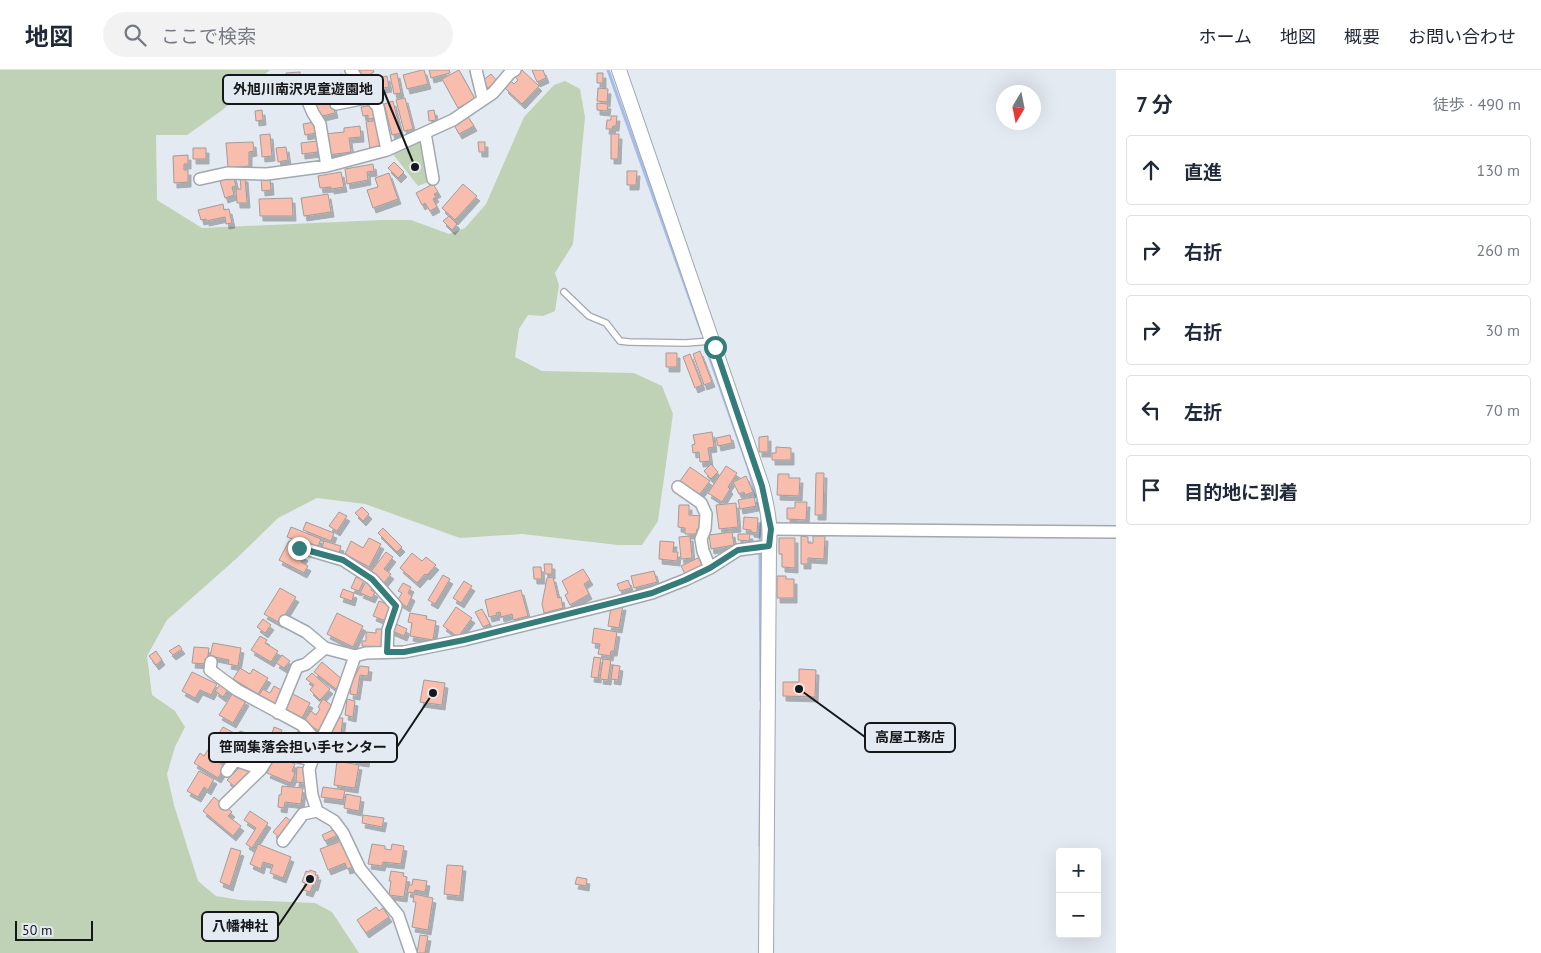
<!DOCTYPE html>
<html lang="ja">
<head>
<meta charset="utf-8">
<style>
  body { margin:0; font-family:"PT Sans","Noto Sans JP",sans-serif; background:#f2f2f3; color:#1f2937 }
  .controls { position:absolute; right:15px; bottom:15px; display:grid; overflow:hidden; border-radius:5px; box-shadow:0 5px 20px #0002 }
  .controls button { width:45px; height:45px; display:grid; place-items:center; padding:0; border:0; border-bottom:1px solid #e0e1e3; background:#fff; color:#1f2937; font:25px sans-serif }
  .compass { position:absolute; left:996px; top:15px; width:45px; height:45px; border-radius:50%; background:#fff; box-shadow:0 5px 20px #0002; rotate:190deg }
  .scale { position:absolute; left:15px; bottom:12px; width:78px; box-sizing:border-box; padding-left:5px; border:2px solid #151719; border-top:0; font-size:14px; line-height:18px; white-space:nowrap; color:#151719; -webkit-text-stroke:4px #e4eaf1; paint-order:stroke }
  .stop { position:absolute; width:15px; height:15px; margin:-11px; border:4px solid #357d7b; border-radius:50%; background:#fff }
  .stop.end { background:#357d7b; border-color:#fff; box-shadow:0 1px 5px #0008 }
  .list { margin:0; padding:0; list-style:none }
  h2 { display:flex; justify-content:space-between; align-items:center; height:65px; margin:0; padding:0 20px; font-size:21px }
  h2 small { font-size:16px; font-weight:400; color:#747a83 }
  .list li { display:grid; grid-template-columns:32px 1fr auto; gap:15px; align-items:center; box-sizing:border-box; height:70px; margin:0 10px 10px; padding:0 10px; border:1px solid #e0e1e3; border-radius:5px }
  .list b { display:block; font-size:19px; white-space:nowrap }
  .list em { font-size:16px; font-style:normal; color:#747a83 }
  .icon { flex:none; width:28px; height:28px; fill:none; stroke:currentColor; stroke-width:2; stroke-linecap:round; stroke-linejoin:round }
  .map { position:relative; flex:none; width:1116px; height:883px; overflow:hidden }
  header { display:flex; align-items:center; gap:30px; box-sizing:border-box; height:70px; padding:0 25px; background:#fff; border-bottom:1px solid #e0e1e3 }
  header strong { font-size:24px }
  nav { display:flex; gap:28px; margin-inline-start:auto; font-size:18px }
  .search { width:350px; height:45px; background:#f2f2f3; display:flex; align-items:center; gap:12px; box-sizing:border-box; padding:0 18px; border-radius:28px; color:#747a83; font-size:19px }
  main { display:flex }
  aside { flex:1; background:#fff }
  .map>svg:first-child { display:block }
  .green { fill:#bfd2b5 }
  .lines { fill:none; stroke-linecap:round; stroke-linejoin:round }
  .stream { stroke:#a5bceb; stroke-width:3 }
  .building { fill:#f8bdac; stroke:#a59b99; filter:url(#shadow) }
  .service-casing { stroke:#a2a8af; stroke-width:8 }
  .minor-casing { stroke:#a2a8af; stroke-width:14 }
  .tertiary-casing { stroke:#a2a8af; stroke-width:16 }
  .service { stroke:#fff; stroke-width:5.5 }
  .minor { stroke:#fff; stroke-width:11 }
  .tertiary { stroke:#fff; stroke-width:14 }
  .route { stroke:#357d7b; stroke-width:6 }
  .leader { fill:none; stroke:#151719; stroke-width:2 }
  .callout-dot { fill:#151719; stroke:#e4eaf1; stroke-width:2 }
  .callout { fill:#e4eaf1; stroke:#151719; stroke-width:2 }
  .callout-label { font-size:14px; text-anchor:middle; font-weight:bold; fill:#151719 }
</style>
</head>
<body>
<header>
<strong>地図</strong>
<div class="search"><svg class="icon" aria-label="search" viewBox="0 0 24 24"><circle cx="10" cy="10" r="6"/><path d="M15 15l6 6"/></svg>ここで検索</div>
<nav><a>ホーム</a><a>地図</a><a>概要</a><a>お問い合わせ</a></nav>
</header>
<main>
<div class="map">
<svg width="1116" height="883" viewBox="0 0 1116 883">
  <defs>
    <filter id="shadow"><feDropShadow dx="3" dy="5" stdDeviation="0" flood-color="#0004"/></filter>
  </defs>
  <rect width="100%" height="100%" fill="#e4eaf1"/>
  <path class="green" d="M0 0H270L221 41 187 65H156L157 130 202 158 381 150H411L449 164 465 158 486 134 524 47 554 15 565 11 580 19 585 47 573 174 555 203 559 215 555 241 543 246 528 245 519 259 515 287 542 301 634 303 662 316 673 344 658 451 642 475H618L522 464 460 468 365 434 317 428 278 448 237 488 167 550 147 586 152 625 175 641 185 657 175 677 167 704 174 735 198 811 216 826 240 830 315 833 332 842 359 883H0Z
    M420 67 430 111 418 116 392 83Z"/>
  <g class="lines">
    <path class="stream" d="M608 0C639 88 671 175 702 263
      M707 280 748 397 762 446 760 472
      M760 482 761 631
      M760 776 761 641"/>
  </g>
  <path class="building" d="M360 0H373L374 2 362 9 358 1Z
    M422 0H424L428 14 407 19 403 5Z
    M429 0H449L450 3 431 8Z
    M459 0 475 29 458 38 442 9Z
    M519 0H522L539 16 522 34 505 18 511 11 514 14 518 10 514 6Z
    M532 0H543L546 8 537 12Z
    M300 2V11L287 12 286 3Z
    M397 3 401 23 394 24 390 5Z
    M597 3H603V13H597Z
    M342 4 344 13 328 17 325 7Z
    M491 4 497 11 488 18 482 11Z
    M387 6 389 17 372 20 370 9Z
    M324 18 325 24 330 23 335 43 318 47 312 21Z
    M598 18 608 19 607 32 597 31Z
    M405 28 413 59 404 61 396 30Z
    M393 31 401 63 392 65 384 34Z
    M597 33 608 34 607 41 597 40Z
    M374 35 376 48 368 49V45L363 46 361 37Z
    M262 40 263 50 256 51 255 41Z
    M434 40 436 50 429 51 428 41Z
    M467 45 474 56 459 64 453 53Z
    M611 46H617L616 56H613L612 59H606L607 50H611Z
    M378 50 382 78 370 79 366 52Z
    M314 52 316 63 305 65 303 54Z
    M360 56 361 67 349 68 351 82 328 85 325 64 344 62V58Z
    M270 64 272 86 262 87 260 65Z
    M611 64H619L618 89H611Z
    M317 71 318 82 302 84 301 73Z
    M253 72 254 81 249 82V96L228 98 226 73Z
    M478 72H485V82H479Z
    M286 77 288 90 278 92 276 78Z
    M193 78H206V89H193Z
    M188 85V94H184V100H188V112L174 113 173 86Z
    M394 92 404 102 398 108 388 98Z
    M373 94 374 101 367 102 368 110 347 114 345 99Z
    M627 101H637L636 115H627Z
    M341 102 344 117 331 119V117L320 118 318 106Z
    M389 103 398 129 373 138 367 120 378 117 375 108Z
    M233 104 236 116 232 117 234 125 225 128 219 108Z
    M240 107H245L247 133H237L236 119H241Z
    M270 108 271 120 262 121 261 109Z
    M433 114 438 122 434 124 436 127 433 129 437 137 430 141 425 133 422 135 416 123Z
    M463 114 477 126 455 150 442 138Z
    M328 124 331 142 304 146 301 128Z
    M292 128 293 146H260L259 129Z
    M223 134 224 140 229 139 232 153 226 154 225 147 206 151V149L201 150 198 140Z
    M449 146 457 154 452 160 443 151Z
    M700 281 712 312 704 315 693 284Z
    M666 283H677V297H666Z
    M690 284 702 315 695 318 683 287Z
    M712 362 714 377 708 378 710 391 700 392 699 382 693 383 692 375 695 374 693 365Z
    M730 365 732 373 718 376 716 368Z
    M768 366V382H759V367Z
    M776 377 791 378V390H772V383H776Z
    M711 394 718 402 711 409 704 401Z
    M726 396 737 403 728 417 730 419 722 432 708 423Z
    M690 397 710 411 699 425 680 411Z
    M816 403H824L823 445H815Z
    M778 404H789V408H800L799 426 777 425Z
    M746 406 753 422 745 425 744 422 739 424 733 412Z
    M754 427 756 436 740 439 738 430Z
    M795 432H807L806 450 787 449V438H795Z
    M736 433 738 457 719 459 716 435Z
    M679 435H689V445L702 446 701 459H697L696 464H685V458L678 457Z
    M362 437 369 444 363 451 355 443Z
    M339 442 347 446 337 461 329 456Z
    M744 447 758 448 757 463 751 462V460L743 459Z
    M306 452 334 463 331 471 303 460Z
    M291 457 321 469 317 479 287 467Z
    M383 458 402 477 397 482 378 463Z
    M732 462 734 475 711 479 709 465Z
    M738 464H750L749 471 738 470Z
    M690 466 692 488 681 489 679 467Z
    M801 466 808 467V473H813V466H825L824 489 808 488V494H801Z
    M369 468 381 474 369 497 345 484 351 471 363 478Z
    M779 468H795V498L782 497V484H779Z
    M289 471 296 475 294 480 305 486 301 492 308 496 304 503 279 490Z
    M324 471 341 476 339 483 322 477Z
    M660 471 674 472 673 482H678L677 491 659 489Z
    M386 482 393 487 384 499 391 504 383 514 369 504Z
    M412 483 422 491 426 487 436 495 427 505 425 504 417 513 400 498Z
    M700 487 705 495 685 504 681 496Z
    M544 494H552V504H545Z
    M533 497H541L542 509H534Z
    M583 499 590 510 584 514 589 524 570 535 565 525 568 523 562 511Z
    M654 501 657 512 634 518 631 506Z
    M443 505 450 509 435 534 428 530Z
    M777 506H786V509H794V528H777Z
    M356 507 364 510 359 521 351 518Z
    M553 507 558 528 561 527 563 538 544 543 542 534 547 508Z
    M628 510 631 518 620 521 617 514Z
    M366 511 374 514 371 520 375 522 372 528 360 523Z
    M464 511 472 516 461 533 453 528Z
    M403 513 411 517 408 523 412 526 407 537 397 531 402 523 398 521Z
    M280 518 296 527 280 553 264 544Z
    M343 519 354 523 352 531 340 527Z
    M521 520 528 546 513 550 512 544 501 547 500 542 496 543 497 545 489 547 485 530Z
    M379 531 392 536 386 551 373 546Z
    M623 535 619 558 608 556 611 537Z
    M456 537 472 548 458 567 443 556Z
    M482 539 490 554 483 557 475 542Z
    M337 543 363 556 353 577 327 564Z
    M410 543 427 546 426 549 436 551 433 570 410 566 412 553 408 552Z
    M263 549 271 555 265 563 257 557Z
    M394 553 407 559 404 566 390 560Z
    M594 558 617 562 614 581H611L610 586 598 584 600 574 592 573Z
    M376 559H384V577L362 576V571H366V562L376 563Z
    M260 566 267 570 265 573 278 581 271 592 251 580Z
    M213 573 241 578 238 596 228 594 229 590 210 586Z
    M179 575 182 579 173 585 169 581Z
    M194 577 209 578 207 594 192 593Z
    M156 581 162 590 156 595 149 586Z
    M282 585 290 591 284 598 276 593Z
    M594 587 601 588 598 608 591 607Z
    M603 589 611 590 608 610 600 609Z
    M322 592 343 610 336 619 314 602Z
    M613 595 620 596 618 610 611 609Z
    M360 596 369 597 368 606 360 605 357 625 350 624 351 614Z
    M240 598 250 604 253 599 268 608 258 624 233 609Z
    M799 599 816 600 815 627 783 626V612H799Z
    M192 602 217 614 211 625 200 620 195 628 182 621Z
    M312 603 330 619 320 630 310 620 314 615 306 609Z
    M424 610 445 613 442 635 420 632Z
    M222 612 230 617 223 627 215 621Z
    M274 616 283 621 274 635 259 625 263 619 270 623Z
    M233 623 246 631 233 653 219 645Z
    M291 623 310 633 301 650 282 640Z
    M323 629 334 637 319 661 304 651 311 641 316 645 320 639 318 637Z
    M347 629 355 631 353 647 345 645Z
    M338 648H343L340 670 331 668 332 657Z
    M223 657 234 663 227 675 215 669Z
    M274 657 282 660 277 674 269 672Z
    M299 660 312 670 306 677 293 667Z
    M240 661 258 667 256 673 268 677 263 691 241 684 245 673 237 671Z
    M213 672 228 681 220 693 225 697 218 708 194 693 200 683 204 686Z
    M344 673 368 677 366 692 352 690 353 687 350 686 352 679 344 677Z
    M275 685 295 694 292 701 295 703 291 713 267 703Z
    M337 691 359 695 355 718 334 715Z
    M242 695 251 703 236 718 227 710Z
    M297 697 307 698 306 713 296 712Z
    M199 701 214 709 208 720 204 717 198 727 187 721Z
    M282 716 303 718 301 734 285 732 284 738 278 737 279 725H281Z
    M323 717 345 720 343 730 321 727Z
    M346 724 361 727 359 741 344 738Z
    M214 727 232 742 228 746 241 756 233 766 203 741Z
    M250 741 268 753 252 778 246 774 256 758 244 750Z
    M363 745 384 748 382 757 362 753Z
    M286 747 292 752 279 767 273 762Z
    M335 759 338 765 325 771 322 765Z
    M344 770 354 797 347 799 345 793 328 800 320 779Z
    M258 774 291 787 283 808 270 803 273 795 263 792 261 799 250 794Z
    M372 774 385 776V779L391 780 392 774 404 776 401 794 383 792 382 796 368 794Z
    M231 778 241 781 230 816 220 812Z
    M447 795 463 796 460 826 444 824Z
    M310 800 316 802 315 805H318L315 816 313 815 310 822 303 820 305 813 302 812 306 801 309 802Z
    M391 801 404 803 403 806 407 807 404 827 389 825 391 811H389Z
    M577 807 587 809 586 816 575 814Z
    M413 809 427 811 425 822 415 820 414 823 407 822 409 815H412Z
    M414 824 433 828 428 860 412 857 416 832H413Z
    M376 837 379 841 383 838 389 847 366 863 357 850Z
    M420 865 428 866 425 883H417Z"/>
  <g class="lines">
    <g class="service-casing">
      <path id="service" d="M564 222 589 246 606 253 620 271 629 272 686 273 711 271"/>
    </g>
    <g class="minor-casing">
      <path id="minor" d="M351 0 372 30
        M476 0 483 29
        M289 15 299 19 306 27 313 43 320 54 327 96
        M334 19 336 34 366 28 372 30 378 37 387 80
        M425 63 433 109
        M200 109 227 103 267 104 327 96 387 80 453 50 493 23 510 3 515 0
        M678 417 701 433 706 444 705 459 701 469 703 481 710 498
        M771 459 1116 462
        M299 477 343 490 372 509 396 536 388 560 387 582
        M285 551 306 562 325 578 355 586
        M211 592 210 600 237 620 302 655 319 674
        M278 643 297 597 306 594 325 578
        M227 701 235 690 261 699 272 681 312 690
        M225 734 261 699
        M283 771 303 744 317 741
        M411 883 398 845 360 799 343 763 334 751 317 741 312 725 309 699 317 678 336 640 355 586 366 583 404 582 464 570 610 534 652 523 685 510 710 498 738 480 769 476"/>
    </g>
    <g class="tertiary-casing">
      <path id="tertiary" d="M619 0 762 416C767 437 771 454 769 476L766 883"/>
    </g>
    <use href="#service" class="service"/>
    <use href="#minor" class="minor"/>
    <use href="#tertiary" class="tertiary"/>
  </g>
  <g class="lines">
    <path class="route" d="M299 478 343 490 372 509 396 536 388 560 387 582H404L464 570 652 523 685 510 710 498 738 480 769 476 771 459 762 416 715 277"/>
  </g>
  <path class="leader" d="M415 97L383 19M799 619L865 667M433 623L397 677M310 809L278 856"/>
  <g class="callout-dot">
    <circle cx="415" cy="97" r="5"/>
    <circle cx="799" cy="619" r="5"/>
    <circle cx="433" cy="623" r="5"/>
    <circle cx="310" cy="809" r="5"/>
  </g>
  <g class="callout">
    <rect x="223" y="5" width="160" height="29" rx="5"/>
    <rect x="865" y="653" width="90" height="29" rx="5"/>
    <rect x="209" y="663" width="188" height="29" rx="5"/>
    <rect x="202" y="842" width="76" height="29" rx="5"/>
  </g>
  <g class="callout-label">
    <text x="303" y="24">外旭川南沢児童遊園地</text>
    <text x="910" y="672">高屋工務店</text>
    <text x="303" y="682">笹岡集落会担い手センター</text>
    <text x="240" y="861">八幡神社</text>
  </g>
</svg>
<div class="controls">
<button>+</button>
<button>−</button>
</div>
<svg class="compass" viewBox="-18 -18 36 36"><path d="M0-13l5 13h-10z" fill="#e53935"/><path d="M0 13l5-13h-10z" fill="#747a83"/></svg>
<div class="scale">50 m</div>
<div class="stop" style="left:715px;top:277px"></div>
<div class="stop end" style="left:299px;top:478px"></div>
</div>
<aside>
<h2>7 分<small>徒歩 · 490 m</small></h2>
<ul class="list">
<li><svg class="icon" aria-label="ahead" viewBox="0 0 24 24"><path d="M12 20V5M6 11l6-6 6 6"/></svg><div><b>直進</b></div><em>130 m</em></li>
<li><svg class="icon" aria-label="right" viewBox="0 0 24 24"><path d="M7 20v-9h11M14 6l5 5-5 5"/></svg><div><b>右折</b></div><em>260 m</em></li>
<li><svg class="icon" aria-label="right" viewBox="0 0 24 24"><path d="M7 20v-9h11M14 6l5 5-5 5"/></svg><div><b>右折</b></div><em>30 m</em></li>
<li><svg class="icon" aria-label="left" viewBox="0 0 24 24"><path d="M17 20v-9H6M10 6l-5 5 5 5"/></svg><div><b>左折</b></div><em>70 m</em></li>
<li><svg class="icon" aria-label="arrive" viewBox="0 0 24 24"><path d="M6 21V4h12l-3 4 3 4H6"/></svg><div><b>目的地に到着</b></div></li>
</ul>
</aside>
</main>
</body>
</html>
